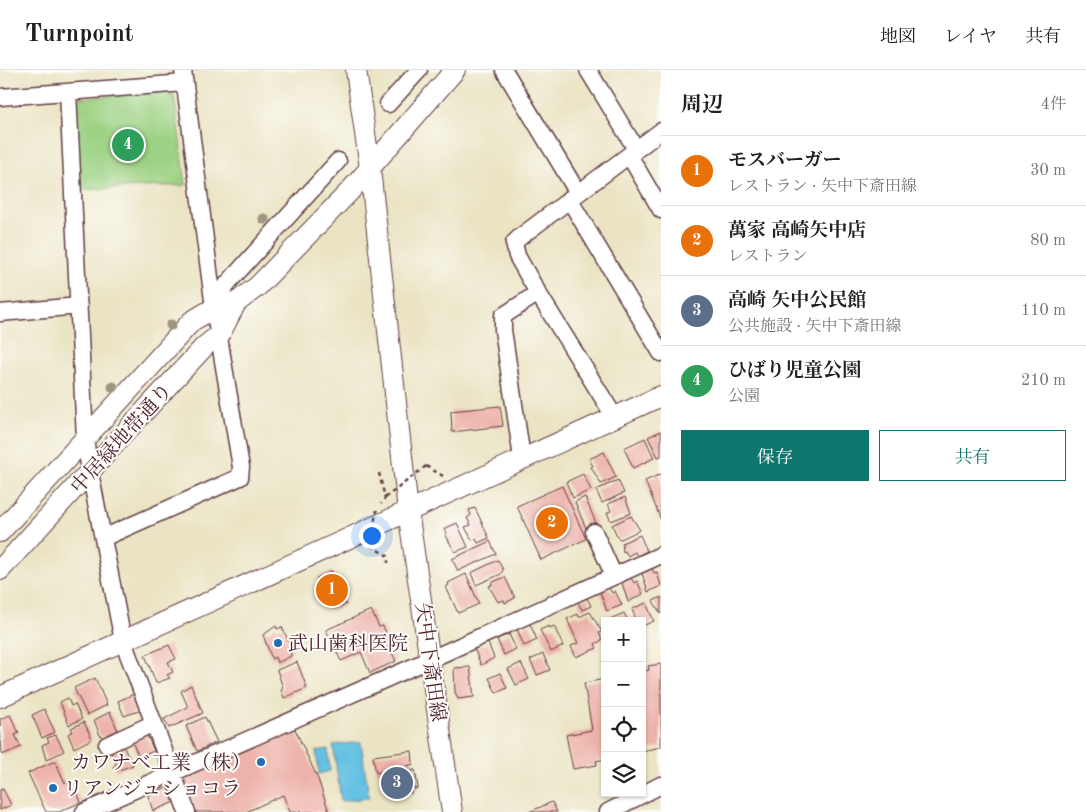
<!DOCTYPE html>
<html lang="ja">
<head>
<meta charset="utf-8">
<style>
  body { margin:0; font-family:"Old Standard TT","Noto Serif JP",serif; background:#f6f6f6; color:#202124 }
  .controls { position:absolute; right:15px; bottom:15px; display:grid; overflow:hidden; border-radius:0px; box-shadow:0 1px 4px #0004 }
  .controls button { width:45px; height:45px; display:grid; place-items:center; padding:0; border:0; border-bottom:1px solid #e0e0e0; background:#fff; color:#202124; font:25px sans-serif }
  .you { position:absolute; left:371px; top:465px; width:18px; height:18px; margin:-12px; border:4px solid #fff; border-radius:50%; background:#1a73e8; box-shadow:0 0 0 8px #1a73e833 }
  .badge { display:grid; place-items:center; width:32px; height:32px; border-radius:50%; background:#0f766e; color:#fff; font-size:16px; font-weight:700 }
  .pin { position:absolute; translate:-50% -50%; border:2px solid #fff; box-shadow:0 1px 5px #0006 }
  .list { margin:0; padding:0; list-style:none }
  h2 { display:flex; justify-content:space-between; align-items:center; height:65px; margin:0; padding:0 20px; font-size:21px }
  h2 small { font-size:16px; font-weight:400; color:#757577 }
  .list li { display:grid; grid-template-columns:32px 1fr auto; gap:15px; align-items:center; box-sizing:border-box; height:70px; padding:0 20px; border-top:1px solid #e0e0e0 }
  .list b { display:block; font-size:19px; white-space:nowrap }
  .list p { margin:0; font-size:16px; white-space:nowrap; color:#757577 }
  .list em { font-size:16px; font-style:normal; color:#757577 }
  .actions { display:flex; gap:10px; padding:15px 20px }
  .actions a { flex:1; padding:11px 0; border:1px solid #0f766e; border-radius:0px; text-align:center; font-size:18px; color:#0f766e }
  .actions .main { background:#0f766e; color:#fff }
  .icon { flex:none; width:28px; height:28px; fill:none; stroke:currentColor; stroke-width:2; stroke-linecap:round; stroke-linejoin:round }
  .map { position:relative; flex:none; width:661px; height:742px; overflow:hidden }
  header { display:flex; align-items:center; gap:30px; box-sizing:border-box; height:70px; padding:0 25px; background:#fff; border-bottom:1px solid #e0e0e0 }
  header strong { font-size:24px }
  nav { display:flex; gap:28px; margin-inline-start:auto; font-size:18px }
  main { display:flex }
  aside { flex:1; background:#fff }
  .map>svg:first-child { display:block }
  .green { fill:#9cd283; stroke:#737857 }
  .water { fill:#64c1e2; stroke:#577086 }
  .building { fill:#edb3aa }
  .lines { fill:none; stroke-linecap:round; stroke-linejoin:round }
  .minor-casing { stroke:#623d42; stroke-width:19 }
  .tertiary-casing { stroke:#623d42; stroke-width:22 }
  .path { stroke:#623d42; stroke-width:2.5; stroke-dasharray:4 4; stroke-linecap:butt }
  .minor { stroke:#fff; stroke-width:16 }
  .tertiary { stroke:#fff; stroke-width:20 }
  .path-bridge { stroke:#623d42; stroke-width:2.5; stroke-dasharray:4 4; stroke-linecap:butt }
  .tree { fill:#a0957e }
  .poi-dot { fill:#1f6fb2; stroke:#fdfcf7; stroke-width:2 }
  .labels { text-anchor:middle; stroke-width:4; stroke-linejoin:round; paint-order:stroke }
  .street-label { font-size:20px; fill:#4a1f2b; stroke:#fdfcf7 }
  .poi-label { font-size:20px; fill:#4a1f2b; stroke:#fdfcf7; text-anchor:start }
</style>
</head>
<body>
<header>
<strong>Turnpoint</strong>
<nav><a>地図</a><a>レイヤ</a><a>共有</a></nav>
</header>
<main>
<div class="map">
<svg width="661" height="742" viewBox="0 0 661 742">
  <rect width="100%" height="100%" fill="#fdfcf7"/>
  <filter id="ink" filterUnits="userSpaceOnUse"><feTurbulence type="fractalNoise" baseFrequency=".02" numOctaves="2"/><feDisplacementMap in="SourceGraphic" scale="10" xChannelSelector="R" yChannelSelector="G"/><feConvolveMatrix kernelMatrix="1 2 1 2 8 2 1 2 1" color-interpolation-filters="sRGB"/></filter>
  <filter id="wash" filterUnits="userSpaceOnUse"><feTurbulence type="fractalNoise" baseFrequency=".0096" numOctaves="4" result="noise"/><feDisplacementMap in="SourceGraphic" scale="20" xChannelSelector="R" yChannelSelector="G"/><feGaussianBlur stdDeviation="1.12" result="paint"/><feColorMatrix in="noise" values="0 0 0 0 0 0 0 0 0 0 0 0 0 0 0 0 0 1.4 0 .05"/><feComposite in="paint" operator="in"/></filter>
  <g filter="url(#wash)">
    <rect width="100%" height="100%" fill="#ebe4c4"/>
    <path class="green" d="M166 23 174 26 186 115 77 120 72 35 78 28Z"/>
    <path class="water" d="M361 672 369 728 341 731 333 675Z
      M328 679 330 701 319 704 316 681Z"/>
    <g id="blocks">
      <path class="building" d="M500 336 503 356 452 362 451 341Z
        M661 361V386L658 387 648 367Z
        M645 368 654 388 633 398 624 378Z
        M604 382 616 407 601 414 591 397 593 396 589 389Z
        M583 404 591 420 573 428 566 412Z
        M661 404V450L645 411Z
        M618 410 624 423 602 433 596 420Z
        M562 416 586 469 541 490 517 436Z
        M585 427 598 458 588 463 575 432Z
        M625 427 631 443 611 451 607 443 611 441 608 434Z
        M475 438 489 468 478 473 476 469 472 470 465 457 471 455 467 448 471 445 469 440Z
        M631 446 640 460 621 469 618 468 612 455Z
        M457 453 468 477 455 482 445 464 447 463 444 459Z
        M640 465 647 481 637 486 635 482 628 486 625 481 623 482 622 473Z
        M490 471 496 484 458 501 452 489Z
        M498 490 503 500 501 504 476 515 471 503Z
        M652 499 654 503 657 502 661 516 648 522 642 503Z
        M332 501 335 507 338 506 347 526 343 528 346 534 335 539 333 534 330 535 325 524 318 527 316 521 322 518 317 508Z
        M466 504 479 534 458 543 446 517 449 515 448 513Z
        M505 507 515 528 505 533 504 530 498 532 489 516 492 515 491 513Z
        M631 508 634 513 637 511 643 524 628 532 622 513Z
        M609 518 612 523 615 521 622 535 607 541 600 522Z
        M661 527V544L653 531Z
        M587 528 591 536 582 540 578 532Z
        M646 533 654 551 642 556V551L636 550 632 539Z
        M371 540 379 557 383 556 387 565 384 567 396 591 370 603 361 582 341 591 326 560Z
        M590 542 602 562 599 563 602 570 595 574 597 578 576 587 571 576 578 573 567 549 578 544 579 547Z
        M624 543 628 551H611L610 549Z
        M530 554 537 570 524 576 517 559Z
        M276 556 277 559 282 557 293 581 290 582 291 586 277 593 275 587 272 589 263 565Z
        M549 556 550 558 554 556 563 576 551 582 540 560Z
        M509 564 516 579 504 585 497 569Z
        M488 573 494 588 481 595 474 578Z
        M169 575 176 589 168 592 173 602 167 605 170 608 156 613 145 585Z
        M543 584 550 600 537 605 530 590Z
        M297 592 307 618 284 628 281 619 283 618 277 600Z
        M521 593 529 609 516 615 508 599Z
        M661 594V677L642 681V602L649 600 648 596Z
        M470 597 474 627 458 629 455 622 454 598Z
        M500 603 507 618 496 623 489 608Z
        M95 608 107 635 87 645 74 618Z
        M605 609V689L596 691 597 695 573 699 566 665 592 660 584 613Z
        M191 615 203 643 169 658 164 649 188 637 181 621Z
        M134 624 142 640 124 646 118 631Z
        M68 628 71 636 75 634 82 649 69 655 60 632Z
        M44 639 55 662 42 668 32 645Z
        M110 642 118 661 104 668 100 665 94 650Z
        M10 645 19 663 15 665 21 677 2 685 0 649Z
        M205 647 217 672 197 681 186 656Z
        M84 652 92 669 74 678 68 664 73 661 71 658Z
        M293 655 318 709 329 742H290L283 725 246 742H194L181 710 185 704Z
        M146 663 154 681 139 687 131 670Z
        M56 665 64 681 46 690 42 675 49 672 47 668Z
        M122 674 133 695 116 701 113 697 116 694 110 680Z
        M412 681 413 694 407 696 411 723 387 726 383 701 376 703 373 686Z
        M55 691 65 713 68 711 74 725 77 723 81 732 59 742H46L28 703Z
        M415 700 418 718 414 719 411 701Z
        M167 717 174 732 153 741 148 726Z
        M3 719 11 735 0 740V720Z
        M552 732 557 742H529Z"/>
    </g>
  </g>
  <g filter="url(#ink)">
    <use href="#blocks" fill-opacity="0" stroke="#623d42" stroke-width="1"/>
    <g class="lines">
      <g class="minor-casing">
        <path id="minor" d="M504 0 578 123
          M588 0 636 79
          M68 22 85 368 90 402 123 571 187 742
          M0 27 185 13
          M388 34 419 0
          M629 85 661 140
          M569 129 661 283
          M214 238 227 214 338 91
          M0 243 79 236
          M614 346 538 223 517 186 514 173 520 167 661 61
          M522 388 503 260V246L538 223
          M594 462 614 506
          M103 468 240 407 241 397 214 238 183 0
          M107 675 154 653
          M84 742 431 589 661 485
          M608 742 661 715"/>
      </g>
      <g class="tertiary-casing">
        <path id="tertiary" d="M356 0 370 98 408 441 452 742
          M0 462 192 251 214 238 236 233 258 216 350 121 455 0
          M0 500 151 334 205 276 220 264 236 233
          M0 627 661 326"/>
      </g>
      <path class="path" d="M426 396 443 406
        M379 403 385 428 381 434
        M371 476 388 486V493"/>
      <use href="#minor" class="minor"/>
      <use href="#tertiary" class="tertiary"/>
      <path class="path-bridge" d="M385 428 426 396
        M369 474 377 440"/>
    </g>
    <g class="tree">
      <circle cx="264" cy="149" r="5.5"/>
      <circle cx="171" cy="255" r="5.5"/>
      <circle cx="113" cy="317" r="5.5"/>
    </g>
  </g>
  <g class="poi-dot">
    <circle cx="278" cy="573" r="5"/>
    <circle cx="261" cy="692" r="5"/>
    <circle cx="53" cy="718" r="5"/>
  </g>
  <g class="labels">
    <g class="street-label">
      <text transform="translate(121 368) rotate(-48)" y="7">中居緑地帯通り</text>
      <text transform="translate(431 592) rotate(82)" y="7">矢中下斎田線</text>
    </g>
    <g class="poi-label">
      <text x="288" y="580">武山歯科医院</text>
      <text x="251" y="699" text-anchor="end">カワナベ工業（株）</text>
      <text x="63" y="725">リアンジュショコラ</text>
    </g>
  </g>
</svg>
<div class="controls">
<button>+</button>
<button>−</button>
<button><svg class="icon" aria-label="locate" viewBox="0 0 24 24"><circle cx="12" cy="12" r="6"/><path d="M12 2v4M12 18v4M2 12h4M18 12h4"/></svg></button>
<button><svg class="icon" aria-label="layers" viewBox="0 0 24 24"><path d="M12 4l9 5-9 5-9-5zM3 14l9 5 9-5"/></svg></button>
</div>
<div class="you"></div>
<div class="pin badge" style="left:332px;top:520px;background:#e8710a">1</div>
<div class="pin badge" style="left:552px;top:453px;background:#e8710a">2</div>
<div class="pin badge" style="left:397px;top:713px;background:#5c6f8a">3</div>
<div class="pin badge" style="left:128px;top:75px;background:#2e9e5b">4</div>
</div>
<aside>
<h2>周辺<small>4件</small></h2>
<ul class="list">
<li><span class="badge" style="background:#e8710a">1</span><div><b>モスバーガー</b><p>レストラン · 矢中下斎田線</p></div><em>30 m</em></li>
<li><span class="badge" style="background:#e8710a">2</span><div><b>萬家 高崎矢中店</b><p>レストラン</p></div><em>80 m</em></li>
<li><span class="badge" style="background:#5c6f8a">3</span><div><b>高崎 矢中公民館</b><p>公共施設 · 矢中下斎田線</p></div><em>110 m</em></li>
<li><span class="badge" style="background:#2e9e5b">4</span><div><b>ひばり児童公園</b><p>公園</p></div><em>210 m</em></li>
</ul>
<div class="actions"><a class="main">保存</a><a>共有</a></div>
</aside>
</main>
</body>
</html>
